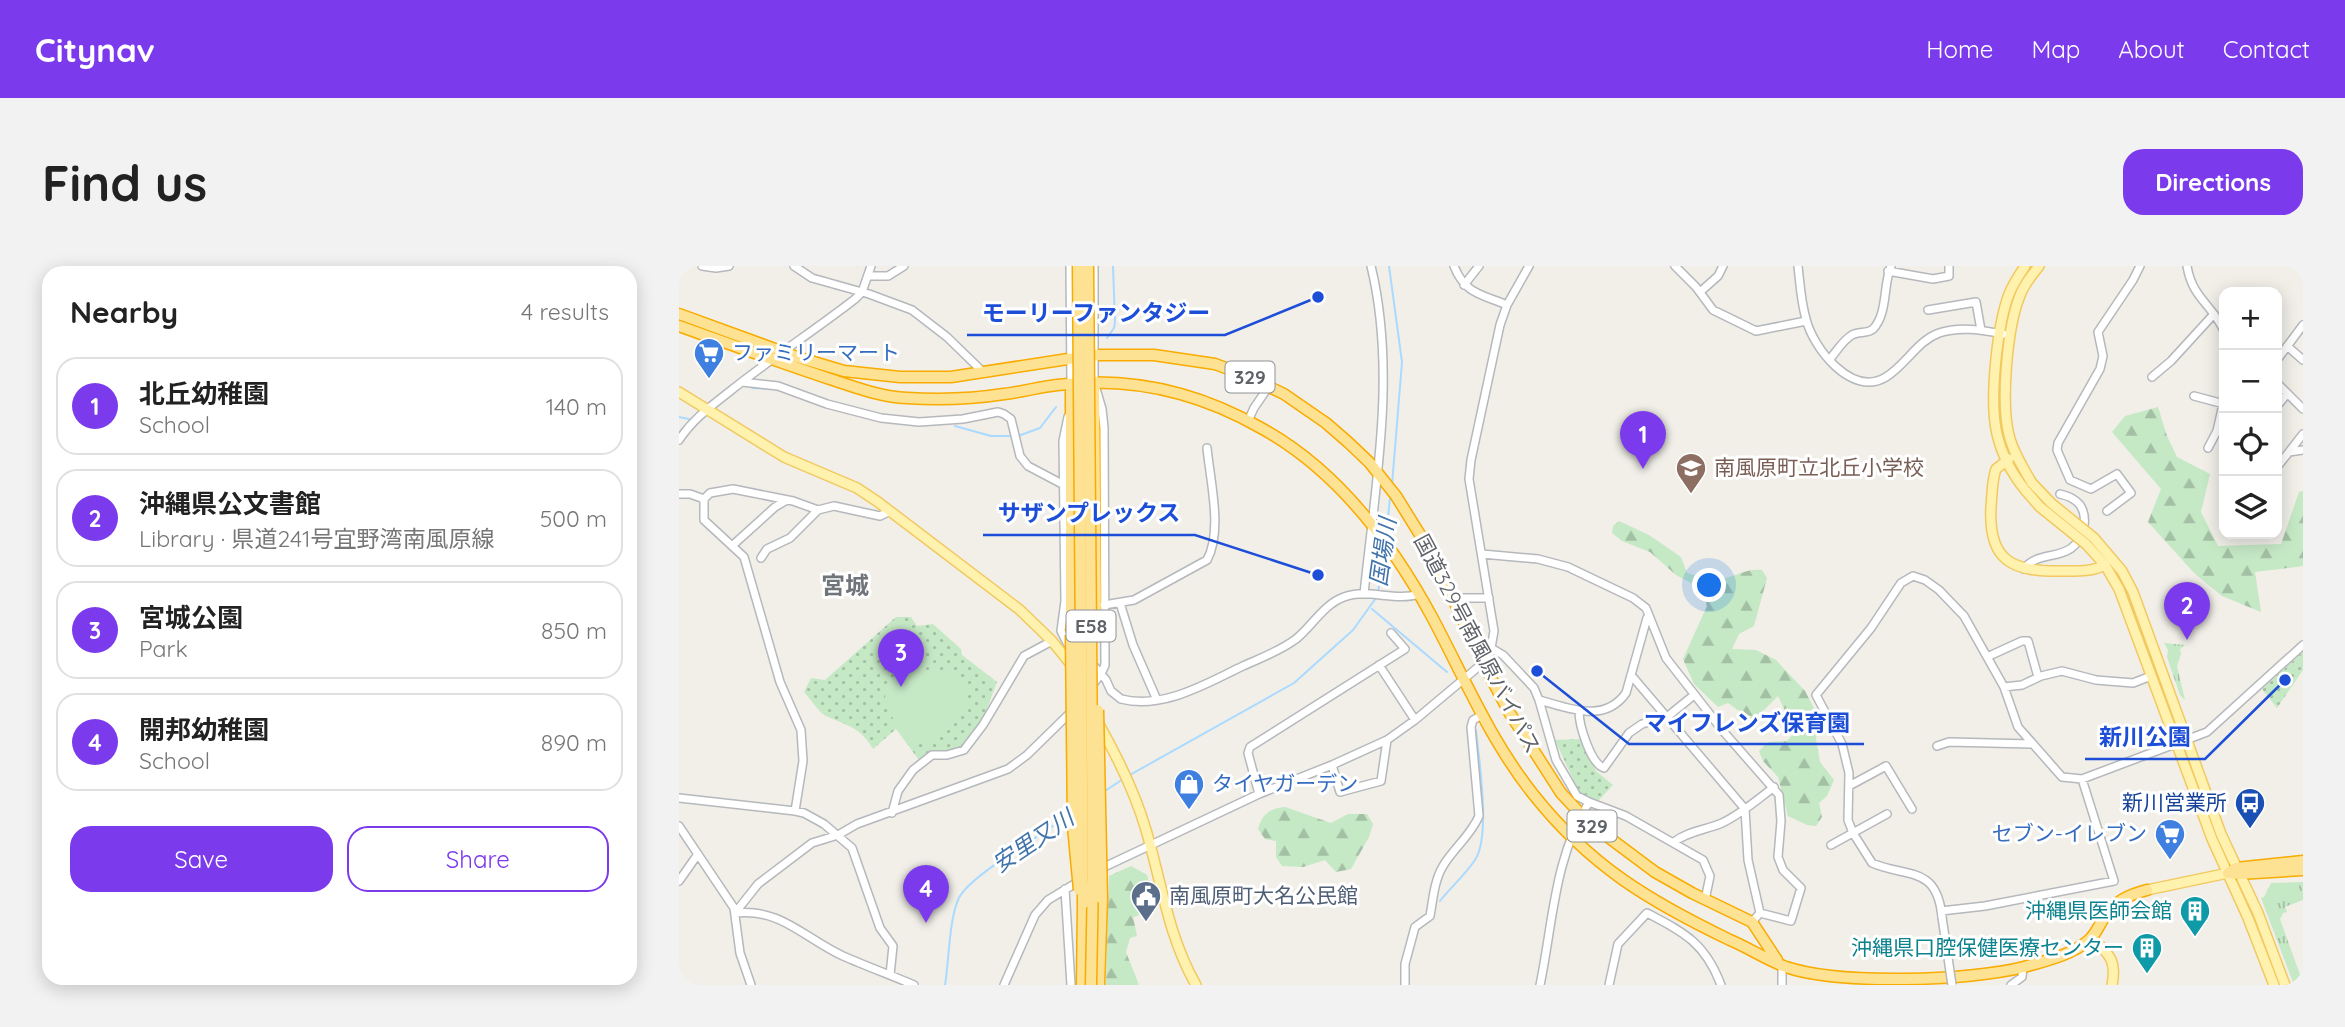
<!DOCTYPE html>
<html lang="en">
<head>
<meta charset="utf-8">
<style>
  body { margin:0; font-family:Quicksand,"Noto Sans JP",sans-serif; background:#f2f2f2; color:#222 }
  .controls { position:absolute; right:21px; top:21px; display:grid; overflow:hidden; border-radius:14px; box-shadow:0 4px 18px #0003 }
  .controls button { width:63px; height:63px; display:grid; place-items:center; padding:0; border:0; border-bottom:2px solid #e0e0e0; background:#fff; color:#222; font:35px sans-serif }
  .you { position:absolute; left:1031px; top:320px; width:24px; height:24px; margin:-18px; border:5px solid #fff; border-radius:50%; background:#1a73e8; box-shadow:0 0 0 10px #1a73e833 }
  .badge { display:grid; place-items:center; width:46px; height:46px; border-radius:50%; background:#7c3aed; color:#fff; font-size:23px; font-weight:700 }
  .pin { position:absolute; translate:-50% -58px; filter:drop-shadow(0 2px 4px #0008) }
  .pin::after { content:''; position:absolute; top:37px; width:24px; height:21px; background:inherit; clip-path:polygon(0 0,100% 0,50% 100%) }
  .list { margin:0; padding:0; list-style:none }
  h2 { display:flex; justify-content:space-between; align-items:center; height:91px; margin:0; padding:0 28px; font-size:30px }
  h2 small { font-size:23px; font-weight:400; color:#767676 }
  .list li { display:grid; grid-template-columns:46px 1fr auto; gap:21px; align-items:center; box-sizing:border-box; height:98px; margin:0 14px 14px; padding:0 14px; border:2px solid #e0e0e0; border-radius:21px }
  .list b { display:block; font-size:26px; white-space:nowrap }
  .list p { margin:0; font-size:23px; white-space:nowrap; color:#767676 }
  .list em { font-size:23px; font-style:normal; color:#767676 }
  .actions { display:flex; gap:14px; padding:21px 28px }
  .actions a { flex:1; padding:16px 0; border:2px solid #7c3aed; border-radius:21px; text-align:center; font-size:24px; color:#7c3aed }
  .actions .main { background:#7c3aed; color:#fff }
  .icon { flex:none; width:38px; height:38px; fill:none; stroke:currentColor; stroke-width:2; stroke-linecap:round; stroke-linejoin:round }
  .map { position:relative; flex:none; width:1624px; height:719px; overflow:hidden; border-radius:21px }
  header { display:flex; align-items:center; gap:42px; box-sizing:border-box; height:98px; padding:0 35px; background:#7c3aed; color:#fff }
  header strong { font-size:33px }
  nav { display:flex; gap:38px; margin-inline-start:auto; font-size:24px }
  .intro { display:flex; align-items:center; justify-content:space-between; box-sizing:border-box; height:168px; padding:0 42px }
  h1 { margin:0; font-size:49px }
  .button { padding:18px 32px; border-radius:21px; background:#7c3aed; color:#fff; font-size:24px; font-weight:700 }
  main { display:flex; gap:42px; padding:0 42px }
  aside { flex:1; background:#fff; border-radius:21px; box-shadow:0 4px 18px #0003 }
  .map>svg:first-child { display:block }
  .grass { fill:url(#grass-tufts) }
  .forest { fill:url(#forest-firs) }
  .park { fill:url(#park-dots) }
  .pitch { fill:#c5e8c5 }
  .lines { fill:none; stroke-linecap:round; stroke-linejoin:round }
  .stream { stroke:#aadaff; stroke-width:2 }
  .minor-casing { stroke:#b5b8bc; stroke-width:10 }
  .major-casing { stroke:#f2c960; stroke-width:12 }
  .highway-casing { stroke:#f9ab00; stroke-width:13 }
  .minor { stroke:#fff; stroke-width:7 }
  .major { stroke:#fff2af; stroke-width:9 }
  .highway { stroke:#fde293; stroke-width:10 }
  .minor-bridge-casing { stroke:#b5b8bc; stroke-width:10; stroke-linecap:butt }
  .major-bridge-casing { stroke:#f2c960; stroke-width:12; stroke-linecap:butt }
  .highway-bridge-casing { stroke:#f9ab00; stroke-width:13; stroke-linecap:butt }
  .minor-bridge { stroke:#fff; stroke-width:7 }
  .major-bridge { stroke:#fff2af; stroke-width:9 }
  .highway-bridge { stroke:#fde293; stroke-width:10 }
  .labels { text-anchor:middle; stroke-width:6; stroke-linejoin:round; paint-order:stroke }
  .shield { fill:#fff; stroke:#8f9295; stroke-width:2 }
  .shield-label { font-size:19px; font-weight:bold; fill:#5f6368 }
  .shop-label { font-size:21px; fill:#366cbe; stroke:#fff; text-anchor:start }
  .education-label { font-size:21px; fill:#785e54; stroke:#fff; text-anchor:start }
  .street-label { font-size:21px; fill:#5f6368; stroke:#fff }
  .transit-label { font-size:21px; fill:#164399; stroke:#fff; text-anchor:end }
  .service-label { font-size:21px; fill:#4e5e75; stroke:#fff; text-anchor:start }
  .culture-label { font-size:21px; fill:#0d838f; stroke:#fff; text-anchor:end }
  .water-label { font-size:23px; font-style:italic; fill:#4174aa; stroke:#fff }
  .quarter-label { font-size:24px; font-weight:bold; fill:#70757a; stroke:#fff }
  .leader { fill:none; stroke:#1d4ed8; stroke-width:2.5 }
  .callout-dot { fill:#1d4ed8; stroke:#fff; stroke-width:2.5 }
  .callout-label { font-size:23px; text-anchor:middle; font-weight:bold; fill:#1d4ed8; stroke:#fff; stroke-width:6; stroke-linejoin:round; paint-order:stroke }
</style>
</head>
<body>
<header>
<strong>Citynav</strong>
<nav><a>Home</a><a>Map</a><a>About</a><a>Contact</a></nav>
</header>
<div class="intro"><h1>Find us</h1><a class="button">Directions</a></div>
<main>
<aside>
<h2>Nearby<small>4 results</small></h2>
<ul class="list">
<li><span class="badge">1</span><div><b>北丘幼稚園</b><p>School</p></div><em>140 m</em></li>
<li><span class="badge">2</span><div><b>沖縄県公文書館</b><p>Library · 県道241号宜野湾南風原線</p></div><em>500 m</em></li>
<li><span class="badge">3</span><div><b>宮城公園</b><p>Park</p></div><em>850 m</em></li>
<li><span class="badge">4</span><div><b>開邦幼稚園</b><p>School</p></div><em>890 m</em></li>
</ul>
<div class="actions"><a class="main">Save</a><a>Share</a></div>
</aside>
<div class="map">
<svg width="1624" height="719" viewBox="0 0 1624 719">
  <defs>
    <pattern id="grass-tufts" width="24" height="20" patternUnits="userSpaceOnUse" patternTransform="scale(1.75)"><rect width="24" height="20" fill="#c5e8c5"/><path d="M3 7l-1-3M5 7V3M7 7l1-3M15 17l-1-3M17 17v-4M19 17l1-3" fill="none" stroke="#a3c0a4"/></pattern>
    <pattern id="forest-firs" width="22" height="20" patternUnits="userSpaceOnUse" patternTransform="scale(1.75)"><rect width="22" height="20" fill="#c5e8c5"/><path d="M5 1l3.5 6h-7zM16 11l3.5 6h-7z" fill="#a3c0a4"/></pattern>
    <pattern id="park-dots" width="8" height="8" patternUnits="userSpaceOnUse" patternTransform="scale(1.75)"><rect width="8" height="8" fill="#c5e8c5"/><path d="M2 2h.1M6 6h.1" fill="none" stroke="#a3c0a4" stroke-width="1.8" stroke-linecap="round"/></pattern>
  </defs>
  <rect width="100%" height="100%" fill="#f1efe8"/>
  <path class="grass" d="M1485 377 1506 379 1501 383 1502 388 1498 400 1506 434 1501 429 1488 391 1489 384Z
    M1624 616V634L1606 641 1608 646 1604 647 1601 653 1624 717V719H1615L1582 632 1585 631 1592 617Z"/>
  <path class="forest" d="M1479 141 1488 170 1498 191 1531 208 1522 246 1539 280 1602 278 1620 226 1624 225V300L1576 306 1582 346 1543 330 1516 308 1469 256 1482 223 1433 166 1446 150Z
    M940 255 970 269 1002 291 1008 307C1019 310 1032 314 1043 312 1059 311 1065 302 1083 304L1088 312 1075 360 1060 368 1053 383 1077 384 1097 394 1126 425 1140 452 1137 473 1141 496 1155 514 1148 530 1140 537 1143 551 1137 560 1128 559 1109 550 1099 511 1084 495 1080 485 1089 476 1108 475 1116 466 1099 430 1085 444 1071 453 1049 437 1039 441 1015 418 1004 393 1028 340 1021 322 997 309 971 286 943 275 933 267 934 260Z
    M606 541 652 557 669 548H688L694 558 690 571 672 603 657 606 646 594 624 601 603 600 597 591V575L586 573 579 563C583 548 591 542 606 541Z
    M452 600 468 609 476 645 454 651 458 670 451 672 447 686 460 719H427L430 610Z"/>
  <path class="park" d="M217 351H232L238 360 254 358 282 383 283 389 318 416C311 434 299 474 280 482 262 489 259 478 240 494L217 463 194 483C182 462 170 460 149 451 140 448 132 433 125 426L132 412 146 414Z
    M1624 386V404L1598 442 1583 423Z
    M903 473 917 505 934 519 920 534 905 531 898 522 876 474Z"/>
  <path class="pitch" d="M218 355 240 380 213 403 191 378Z
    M269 404C277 405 282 409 286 416 299 443 268 464 251 480L233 476C220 461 188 428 220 413 231 407 256 407 269 404Z"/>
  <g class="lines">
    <path class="stream" d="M710 0 723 96 713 219
      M428 72 435 62 436 56 434 0
      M73 122 97 123
      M0 151 10 153
      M276 160 312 170H333
      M339 170 361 162 377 141
      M707 271 711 232
      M699 326 706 284
      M693 343 768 406
      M449 510 615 417 674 364 697 332
      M426 525 444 513
      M761 635C772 621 786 609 796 594 812 570 800 494 797 464
      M266 719C270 695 270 655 279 634 288 610 365 569 389 549"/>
    <g class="minor-casing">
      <path id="minor" d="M23 0 37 2 50 0
        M115 0 133 12 190 28 233 44 268 71 304 106
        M391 0 392 118
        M775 0C786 28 802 28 828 39
        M996 0 1017 21 1034 44 1077 65 1127 55
        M1119 0C1121 18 1122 36 1127 53 1134 82 1173 132 1207 111 1227 99 1238 75 1260 67 1281 60 1303 64 1324 68
        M1508 0C1513 32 1533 38 1545 65
        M1209 5 1254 13 1270 10V0
        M190 10H209L225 0
        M785 19 800 0
        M1021 26 1039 10 1044 0
        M1249 44 1297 36 1302 64
        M1608 80 1624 94
        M1151 93C1157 86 1164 74 1173 69 1179 65 1189 68 1194 63 1209 48 1204 18 1212 0
        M1598 94 1624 59
        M1473 111 1492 95 1535 48
        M63 116 99 120 148 138 202 152 240 156 284 153 319 146 325 148 332 153 341 190 349 200 385 219
        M1598 117 1624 143
        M1515 130 1545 138
        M1598 140 1608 128
        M389 151 384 175 386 335 382 365 388 377 416 401 427 414 432 425 442 433C484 444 528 417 564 400 582 392 601 385 617 373 633 360 645 338 665 331 689 322 716 336 740 328
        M569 155 575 142 590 120
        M0 174C14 153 31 141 50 126 91 93 135 65 176 33L183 26 192 0
        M1529 182 1538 165 1545 134
        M1610 186 1624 168
        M1598 201 1610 186 1624 184
        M0 228H11L25 233V254L65 291 101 416 122 464 124 495 116 545
        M25 233 31 227 54 223 114 235 139 244 155 240 201 250 211 245
        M1428 245 1452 227 1438 208 1412 223 1391 214 1378 184 1379 177 1421 103 1424 90 1419 66 1454 14 1461 0
        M54 279 96 241 108 234
        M803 288 859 293 889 301 954 332 967 342 987 392 1044 465 1100 529 1102 555 1099 591 1104 604 1122 622 1112 655 1081 647 1073 656
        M82 292 88 283 111 272 139 244
        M1345 303C1360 281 1397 300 1405 260 1406 253 1405 245 1401 239 1395 232 1389 230 1381 228
        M685 328C696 221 718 107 692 0
        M773 332H810
        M441 337 454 379 478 434
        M425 339 455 334 528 294C544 265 531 214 528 182
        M812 382 824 389 855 422 860 434 877 494 898 530 910 536 947 550 1024 594 1031 610 1026 634
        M1308 391 1343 375H1349L1359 411
        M700 399 736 454
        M952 409 1066 543 1069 594 1081 647
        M1325 421 1343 419 1362 410 1383 405 1417 414 1454 417 1472 410
        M411 422 422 408 426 399 425 162 423 143 415 116V0
        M860 434C890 442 925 458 947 427L968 352
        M900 445C900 460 912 498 925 502L950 467 963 458 988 451 1015 429
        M1258 480 1270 476 1353 478
        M653 499 661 526 702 515 708 474
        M1170 520 1207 500 1233 543
        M580 528 569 487 571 481 726 383 712 367
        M0 532 116 545 125 547 145 558 173 582 201 662 214 680 211 709
        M213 547 219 525 234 504 253 489H268L285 484 304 459 345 390 373 375
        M0 560 55 642 61 687 72 719
        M995 576C1009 565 1027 564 1043 557 1062 548 1078 534 1095 521
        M1152 579 1208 548
        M421 603 580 528 653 499 708 474 736 454 804 397 812 382 815 365 790 213 792 194 821 59 828 39 850 0
        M0 615 19 588
        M386 623 392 719
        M1262 645 1306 640 1435 615 1403 513
        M56 647 79 618 133 577 159 569 178 558 329 503 348 489 393 445
        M56 647C102 642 125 672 164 690 187 700 211 709 235 719
        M1263 651C1258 599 1228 612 1193 597L1174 567 1169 554 1170 507 1163 478 1137 429 1192 362 1222 317 1234 310 1246 314 1260 324 1285 350 1325 421 1339 461 1383 511 1403 513 1528 466 1624 379
        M325 719 356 649 369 634 402 614
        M726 719V698L736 661 751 650C754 634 755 615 764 600 775 582 792 569 800 550L792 461 794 454 803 449
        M861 719C874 657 875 592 910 536
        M930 719 939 678 968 647C1006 667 1026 677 1042 719
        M1103 719V700
        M1332 719 1343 711 1344 701"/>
    </g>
    <g class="major-casing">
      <path id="major" d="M1346 0C1340 9 1334 18 1330 28 1318 60 1310 135 1318 168 1323 190 1333 208 1347 225
        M0 126 105 191 178 222 199 236 341 344 373 375 394 401
        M1330 193 1317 203C1313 214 1313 229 1312 241 1309 295 1333 306 1383 305 1398 305 1413 306 1426 299
        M1353 217C1344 202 1336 189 1331 173 1321 140 1328 59 1342 27 1346 17 1353 9 1360 0
        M1415 272 1443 305 1454 326 1542 568 1579 647 1606 719
        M1407 278 1426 299 1440 323 1533 573 1569 652 1595 719
        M418 455C438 490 456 526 467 564 483 618 489 670 517 719
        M1468 624 1549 607
        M1413 672C1430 688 1438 694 1433 719"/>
    </g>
    <g class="highway-casing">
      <path id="highway" d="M0 48 118 91 165 105 221 111H272L415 89H475L536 98 563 108 605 128 647 157 670 177 690 196 717 230 753 288 804 397 830 446 882 527 909 556 976 606 1013 627 1073 656 1098 694
        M0 60C50 78 100 96 151 113 176 121 201 131 228 132 260 134 293 133 325 128 343 126 360 121 378 119 450 110 519 126 582 162 657 203 713 277 753 351 785 411 811 474 854 528 911 600 970 635 1051 674 1070 682 1088 694 1107 701 1160 719 1290 715 1345 701 1366 695 1393 689 1410 674 1417 668 1420 659 1425 652 1436 635 1449 629 1468 624
        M415 116 417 363
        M392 369V118
        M1549 607 1557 602 1624 595
        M1549 607 1560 608 1624 604
        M403 719 404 638
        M420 719 423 633"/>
    </g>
    <use href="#minor" class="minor"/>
    <use href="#major" class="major"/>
    <use href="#highway" class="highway"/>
    <g class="minor-bridge-casing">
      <path id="minor-bridge" d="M1263 651 1273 719"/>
    </g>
    <g class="major-bridge-casing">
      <path id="major-bridge" d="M1353 217 1372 237 1415 272
        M1347 225 1361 241 1407 278"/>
    </g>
    <g class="highway-bridge-casing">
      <path id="highway-bridge" d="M399 0 404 638
        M409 0 414 612 412 719
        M392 369 394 561 400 624
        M419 444 423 633"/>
    </g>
    <use href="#minor-bridge" class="minor-bridge"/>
    <use href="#major-bridge" class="major-bridge"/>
    <use href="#highway-bridge" class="highway-bridge"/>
  </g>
  <defs>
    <g id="supermarket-pin" transform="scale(1.575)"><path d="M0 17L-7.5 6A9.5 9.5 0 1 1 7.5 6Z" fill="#3f7fe0" stroke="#fff"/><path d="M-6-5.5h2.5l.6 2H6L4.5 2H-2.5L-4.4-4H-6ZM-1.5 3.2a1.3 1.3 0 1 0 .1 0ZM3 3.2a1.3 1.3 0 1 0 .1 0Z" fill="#fff"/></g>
    <g id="school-pin" transform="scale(1.575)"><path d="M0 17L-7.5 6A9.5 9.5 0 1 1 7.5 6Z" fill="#8d6e63" stroke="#fff"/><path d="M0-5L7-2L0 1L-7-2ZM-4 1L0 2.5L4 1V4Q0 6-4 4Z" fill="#fff"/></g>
    <g id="shop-pin" transform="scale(1.575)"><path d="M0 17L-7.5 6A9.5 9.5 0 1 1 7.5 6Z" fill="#3f7fe0" stroke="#fff"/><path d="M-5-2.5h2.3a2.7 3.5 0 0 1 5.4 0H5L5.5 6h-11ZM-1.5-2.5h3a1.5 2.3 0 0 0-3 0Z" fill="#fff"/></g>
    <g id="bus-pin" transform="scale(1.575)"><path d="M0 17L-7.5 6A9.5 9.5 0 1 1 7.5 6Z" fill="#1a4fb4" stroke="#fff"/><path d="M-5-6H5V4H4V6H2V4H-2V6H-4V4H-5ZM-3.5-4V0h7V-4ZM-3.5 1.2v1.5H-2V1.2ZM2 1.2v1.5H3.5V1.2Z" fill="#fff"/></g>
    <g id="civic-pin" transform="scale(1.575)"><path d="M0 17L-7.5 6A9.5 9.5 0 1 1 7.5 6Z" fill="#5c6f8a" stroke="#fff"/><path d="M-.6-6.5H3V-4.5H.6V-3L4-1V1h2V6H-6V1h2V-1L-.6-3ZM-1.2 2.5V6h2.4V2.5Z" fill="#fff"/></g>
    <g id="building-pin" transform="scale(1.575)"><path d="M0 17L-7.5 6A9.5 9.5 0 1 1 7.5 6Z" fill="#0f9aa8" stroke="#fff"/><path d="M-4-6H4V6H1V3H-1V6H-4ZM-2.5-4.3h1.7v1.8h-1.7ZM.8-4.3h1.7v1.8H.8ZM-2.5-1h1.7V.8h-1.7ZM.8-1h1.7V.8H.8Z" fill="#fff"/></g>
  </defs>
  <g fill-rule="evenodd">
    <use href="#supermarket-pin" x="30" y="87"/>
    <use href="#school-pin" x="1012" y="202"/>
    <use href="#shop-pin" x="510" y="518"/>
    <use href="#bus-pin" x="1571" y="537"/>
    <use href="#supermarket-pin" x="1491" y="568"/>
    <use href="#civic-pin" x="467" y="630"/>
    <use href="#building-pin" x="1516" y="645"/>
    <use href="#building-pin" x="1468" y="682"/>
  </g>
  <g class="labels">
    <g class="shield">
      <rect x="546.5" y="95.5" width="49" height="31" rx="5"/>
      <rect x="387.5" y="344.5" width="49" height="31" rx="5"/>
      <rect x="888.5" y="544.5" width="49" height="31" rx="5"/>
    </g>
    <g class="shield-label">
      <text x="571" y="118">329</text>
      <text x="412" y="367">E58</text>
      <text x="913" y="567">329</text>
    </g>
    <g class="shop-label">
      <text x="53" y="94">ファミリーマート</text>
      <text x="533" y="525">タイヤガーデン</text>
      <text x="1468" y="575" text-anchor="end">セブン-イレブン</text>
    </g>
    <g class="education-label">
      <text x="1035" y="209">南風原町立北丘小学校</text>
    </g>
    <g class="street-label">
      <text transform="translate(798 378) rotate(62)" y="7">国道329号南風原バイパス</text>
    </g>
    <g class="transit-label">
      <text x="1548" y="544">新川営業所</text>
    </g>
    <g class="service-label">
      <text x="490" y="637">南風原町大名公民館</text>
    </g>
    <g class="culture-label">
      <text x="1493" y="652">沖縄県医師会館</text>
      <text x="1445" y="689">沖縄県口腔保健医療センター</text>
    </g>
    <g class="water-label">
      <text transform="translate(704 286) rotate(-82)" y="8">国場川</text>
      <text transform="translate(354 575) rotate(-34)" y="8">安里又川</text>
    </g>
    <g class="quarter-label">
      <text x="166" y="328">宮城</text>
    </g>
  </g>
  <path class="leader" d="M639 31L546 69H288M639 309L516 269H304M858 405L950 478H1185M1606 414L1526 493H1406"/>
  <g class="callout-dot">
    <circle cx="639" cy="31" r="7"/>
    <circle cx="639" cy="309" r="7"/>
    <circle cx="858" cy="405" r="7"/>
    <circle cx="1606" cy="414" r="7"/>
  </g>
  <g class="callout-label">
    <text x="417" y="55">モーリーファンタジー</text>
    <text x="410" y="255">サザンプレックス</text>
    <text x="1068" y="465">マイフレンズ保育園</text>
    <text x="1466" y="479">新川公園</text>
  </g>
</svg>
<div class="controls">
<button>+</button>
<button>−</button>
<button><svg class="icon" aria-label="locate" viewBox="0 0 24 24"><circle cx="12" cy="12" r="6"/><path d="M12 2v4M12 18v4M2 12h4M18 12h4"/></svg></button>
<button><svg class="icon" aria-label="layers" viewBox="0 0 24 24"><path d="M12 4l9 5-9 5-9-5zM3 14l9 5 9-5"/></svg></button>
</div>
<div class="you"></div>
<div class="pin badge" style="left:964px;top:203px">1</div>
<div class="pin badge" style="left:1508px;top:374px">2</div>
<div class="pin badge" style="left:222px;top:421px">3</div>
<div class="pin badge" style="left:247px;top:657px">4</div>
</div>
</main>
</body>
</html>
